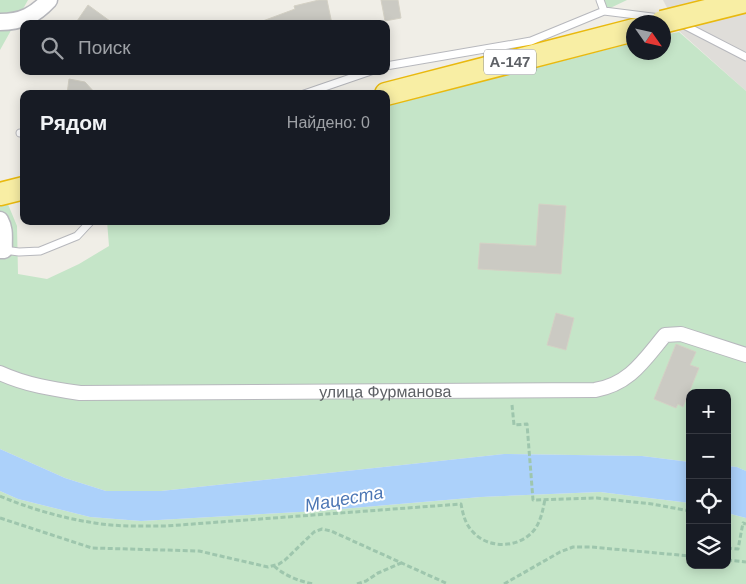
<!DOCTYPE html>
<html lang="ru">
<head>
<meta charset="utf-8">
<style>
  body { margin:0; font-family:Arial,sans-serif; background:#20242c; color:#f1f3f6 }
  .controls { position:absolute; right:15px; bottom:15px; display:grid; overflow:hidden; border-radius:10px; box-shadow:0 2px 12px #0003 }
  .controls button { width:45px; height:45px; display:grid; place-items:center; padding:0; border:0; border-bottom:1px solid #363941; background:#171b24; color:#f1f3f6; font:25px sans-serif }
  .compass { position:absolute; left:626px; top:15px; width:45px; height:45px; border-radius:50%; background:#171b24; box-shadow:0 2px 12px #0003; rotate:124deg }
  .list { margin:0; padding:0; list-style:none }
  h2 { display:flex; justify-content:space-between; align-items:center; height:65px; margin:0; padding:0 20px; font-size:21px }
  h2 small { font-size:16px; font-weight:400; color:#9ea1a6 }
  .icon { flex:none; width:28px; height:28px; fill:none; stroke:currentColor; stroke-width:2; stroke-linecap:round; stroke-linejoin:round }
  .map { position:relative; flex:none; width:746px; height:584px; overflow:hidden }
  .search { position:absolute; background:#171b24; box-shadow:0 2px 12px #0003; left:20px; top:20px; width:370px; height:55px; display:flex; align-items:center; gap:12px; box-sizing:border-box; padding:0 18px; border-radius:10px; color:#9ea1a6; font-size:19px }
  .panel { position:absolute; background:#171b24; box-shadow:0 2px 12px #0003; left:20px; top:90px; width:370px; height:135px; border-radius:10px }
  .map>svg:first-child { display:block }
  .industrial { fill:#dfddd9 }
  .green { fill:#c5e5c8 }
  .water { fill:#acd1fa }
  .building { fill:#cbcac3; stroke:#d4d1c5 }
  .lines { fill:none; stroke-linecap:round; stroke-linejoin:round }
  .service-casing { stroke:#b7b8bd; stroke-width:9 }
  .minor-casing { stroke:#b7b8bd; stroke-width:16 }
  .tertiary-casing { stroke:#b7b8bd; stroke-width:19 }
  .trunk-casing { stroke:#e9b90e; stroke-width:25 }
  .path { stroke:#9ec6ad; stroke-width:3; stroke-dasharray:5 2.5; stroke-linecap:butt }
  .service { stroke:#fff; stroke-width:7 }
  .minor { stroke:#fff; stroke-width:14 }
  .tertiary { stroke:#fff; stroke-width:16 }
  .trunk { stroke:#f8eea4; stroke-width:22 }
  .trunk-bridge-casing { stroke:#e9b90e; stroke-width:25; stroke-linecap:butt }
  .trunk-bridge { stroke:#f8eea4; stroke-width:22 }
  .labels { text-anchor:middle; stroke-width:4; stroke-linejoin:round; paint-order:stroke }
  .shield { fill:#fff; stroke:#8e9094; stroke-width:1 }
  .shield-label { font-size:15px; font-weight:bold; fill:#5e6166 }
  .street-label { font-size:16px; fill:#5e6166; stroke:#fff }
  .water-label { font-size:18px; font-style:italic; fill:#4c76b4; stroke:#fff }
</style>
</head>
<body>
<div class="map">
<svg width="746" height="584" viewBox="0 0 746 584">
  <rect width="100%" height="100%" fill="#f0eee7"/>
  <path class="industrial" d="M663 0H746V91L679 31Z"/>
  <path class="green" d="M0 0H28L0 50Z
    M600 0H627L604 11Z
    M679 32 746 91V471L737 467 727 466V393H690V462L642 456 504 454 161 491H106L65 478 0 449V185L17 226 18 274 47 279 79 264 109 246 107 221H386V105L633 43 634 52H664V35Z
    M0 491 18 499 90 517 141 521 318 511 481 497 600 492 690 503V565H727V513L746 518V584H0Z"/>
  <path class="water" d="M0 449 65 478 106 491H161L504 454 642 456 690 462V503L600 492 481 497 318 511 141 521 90 517 18 499 0 491Z
    M727 466 737 467 746 471V518L727 513Z"/>
  <path class="building" d="M319 0H327L332 24H260V22L295 9 294 6Z
    M381 0H398L401 18 385 21Z
    M88 5 114 24H75Z
    M69 79 85 82 96 94H67Z
    M539 204 566 206 561 274 478 269 480 243 536 246Z
    M556 313 574 318 566 350 547 345Z
    M676 344 696 352 690 365 699 368 683 407 678 404 676 408 654 399Z"/>
  <g class="lines">
    <g class="service-casing">
      <path id="service" d="M600 0 604 11
        M682 24 746 57
        M386 66 531 41 604 11 660 18
        M304 94 371 71
        M20 133H24
        M4 250 19 252 40 251 77 236 91 221"/>
    </g>
    <g class="minor-casing">
      <g id="minor">
        <path id="s1" d="M0 373C26 385 53 389 80 393L595 390C630 384 644 360 665 335L681 334 746 355"/>
      </g>
    </g>
    <g class="tertiary-casing">
      <path id="tertiary" d="M0 22C22 22 35 15 49 0
        M0 220C6 231 3 239 4 250H0"/>
    </g>
    <g class="trunk-casing">
      <path id="trunk" d="M386 94 634 30
        M0 194 24 188"/>
    </g>
    <path class="path" d="M512 405 514 425 527 424 533 500 597 498 652 504 690 511
      M0 496C25 507 62 518 89 522 114 527 140 526 166 526L461 504C463 514 465 524 473 532 489 550 521 548 535 529 541 520 543 510 545 499
      M0 518 92 548 199 551 268 567 279 564 285 560 314 532 322 529 331 531 448 584
      M727 548 738 549 743 523 746 524
      M727 560 746 562
      M274 566C285 576 299 581 313 584
      M357 584 366 581 378 573 401 563
      M504 584 560 552 573 547H591L690 556"/>
    <use href="#service" class="service"/>
    <use href="#minor" class="minor"/>
    <use href="#tertiary" class="tertiary"/>
    <use href="#trunk" class="trunk"/>
    <g class="trunk-bridge-casing">
      <path id="trunk-bridge" d="M662 22 746 1"/>
    </g>
    <use href="#trunk-bridge" class="trunk-bridge"/>
  </g>
  <g class="labels">
    <rect class="shield" x="484" y="49.5" width="52" height="25" rx="4"/>
    <g class="shield-label">
      <text x="510" y="67">А-147</text>
    </g>
    <g class="street-label">
      <text dy="6" stroke="none"><textPath href="#s1" startOffset="388">улица Фурманова</textPath></text>
    </g>
    <g class="water-label">
      <text transform="translate(344 499) rotate(-10)" y="6">Мацеста</text>
    </g>
  </g>
</svg>
<div class="controls">
<button>+</button>
<button>−</button>
<button><svg class="icon" aria-label="locate" viewBox="0 0 24 24"><circle cx="12" cy="12" r="6"/><path d="M12 2v4M12 18v4M2 12h4M18 12h4"/></svg></button>
<button><svg class="icon" aria-label="layers" viewBox="0 0 24 24"><path d="M12 4l9 5-9 5-9-5zM3 14l9 5 9-5"/></svg></button>
</div>
<svg class="compass" viewBox="-18 -18 36 36"><path d="M0-13l5 13h-10z" fill="#e53935"/><path d="M0 13l5-13h-10z" fill="#9ea1a6"/></svg>
<div class="search"><svg class="icon" aria-label="search" viewBox="0 0 24 24"><circle cx="10" cy="10" r="6"/><path d="M15 15l6 6"/></svg>Поиск</div>
<section class="panel">
<h2>Рядом<small>Найдено: 0</small></h2>
<ul class="list">
</ul>
</section>
</div>
</body>
</html>
